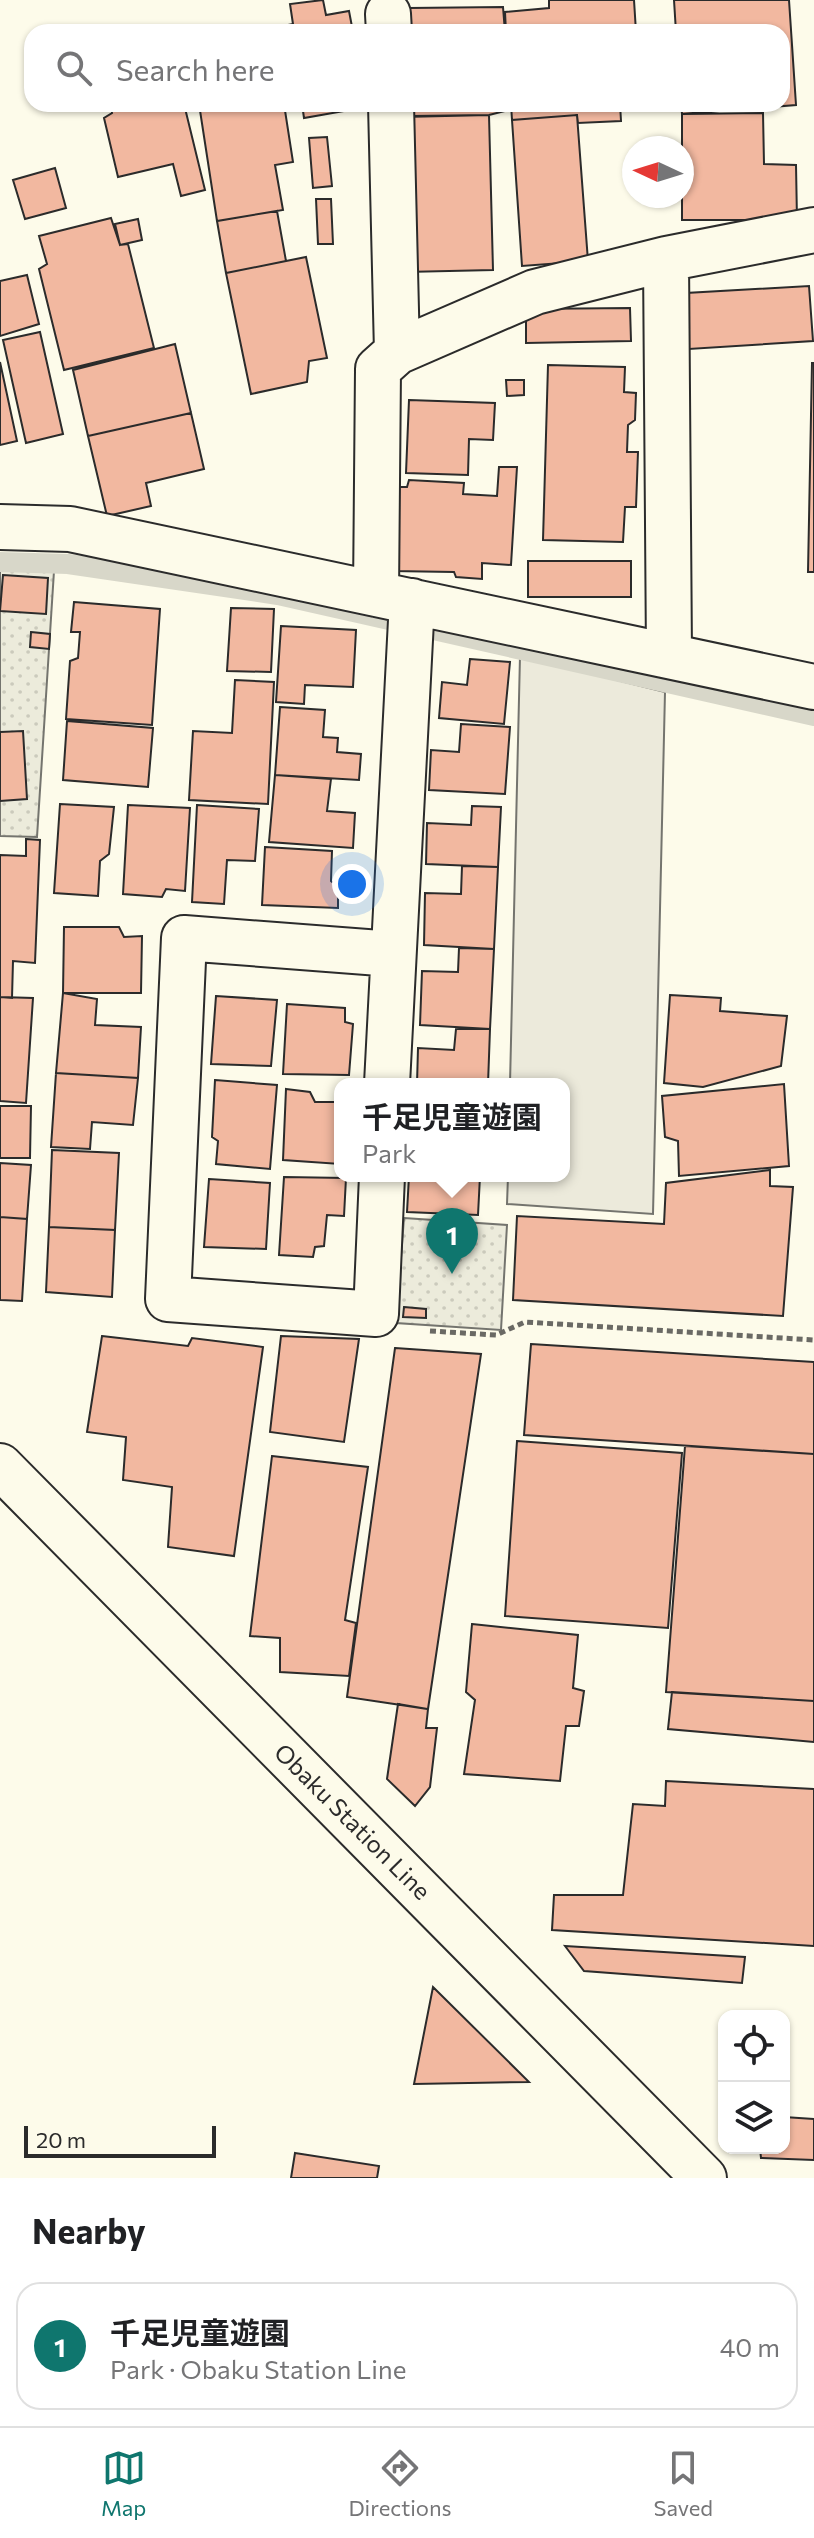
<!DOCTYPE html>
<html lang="en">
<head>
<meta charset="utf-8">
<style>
  body { margin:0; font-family:Commissioner,"Noto Sans JP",sans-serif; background:#f2f2f2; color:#202124 }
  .controls { position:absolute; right:24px; bottom:24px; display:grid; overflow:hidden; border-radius:16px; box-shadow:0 2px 6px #0004 }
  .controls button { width:72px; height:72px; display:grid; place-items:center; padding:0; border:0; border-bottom:2px solid #e0e0e0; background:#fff; color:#202124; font:40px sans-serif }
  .compass { position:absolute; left:622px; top:136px; width:72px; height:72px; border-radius:50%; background:#fff; box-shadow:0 2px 6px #0004; rotate:274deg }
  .scale { position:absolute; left:24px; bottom:20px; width:192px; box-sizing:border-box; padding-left:8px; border:4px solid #2b2b2b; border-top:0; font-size:22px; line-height:28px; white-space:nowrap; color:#2b2b2b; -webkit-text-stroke:6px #fdfbea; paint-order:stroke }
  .you { position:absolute; left:352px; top:884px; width:28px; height:28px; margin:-20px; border:6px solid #fff; border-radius:50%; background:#1a73e8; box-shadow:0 0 0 12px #1a73e833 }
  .badge { display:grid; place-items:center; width:52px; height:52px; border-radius:50%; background:#0f766e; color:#fff; font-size:26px; font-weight:700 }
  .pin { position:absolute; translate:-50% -66px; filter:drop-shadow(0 2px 4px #0008) }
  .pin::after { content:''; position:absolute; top:42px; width:28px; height:24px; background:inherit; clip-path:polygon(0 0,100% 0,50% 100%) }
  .popup { position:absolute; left:334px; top:1078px; width:236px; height:104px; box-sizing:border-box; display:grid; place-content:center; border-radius:16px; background:#fff; filter:drop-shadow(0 2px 6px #0005); font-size:26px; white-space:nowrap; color:#757577 }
  .popup b { font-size:30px; color:#202124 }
  .popup::after { content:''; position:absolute; left:50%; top:100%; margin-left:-16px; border:16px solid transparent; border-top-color:#fff }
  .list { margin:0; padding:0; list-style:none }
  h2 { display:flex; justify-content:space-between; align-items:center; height:104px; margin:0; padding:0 32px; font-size:34px }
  h2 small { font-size:26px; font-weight:400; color:#757577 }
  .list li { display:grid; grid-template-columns:52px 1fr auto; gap:24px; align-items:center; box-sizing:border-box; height:128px; margin:0 16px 16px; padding:0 16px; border:2px solid #e0e0e0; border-radius:24px }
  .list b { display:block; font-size:30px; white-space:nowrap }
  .list p { margin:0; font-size:26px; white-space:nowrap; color:#757577 }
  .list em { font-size:26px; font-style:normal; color:#757577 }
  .icon { flex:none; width:44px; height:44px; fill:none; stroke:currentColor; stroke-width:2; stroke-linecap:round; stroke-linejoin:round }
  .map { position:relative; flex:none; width:814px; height:2178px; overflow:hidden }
  .search { position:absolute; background:#fff; box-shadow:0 2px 6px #0004; left:24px; right:24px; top:24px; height:88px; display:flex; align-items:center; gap:20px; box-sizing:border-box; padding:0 28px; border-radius:24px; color:#757577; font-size:30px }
  .sheet { height:248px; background:#fff }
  nav { display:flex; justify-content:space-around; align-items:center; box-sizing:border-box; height:112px; border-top:2px solid #e0e0e0; background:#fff; font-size:22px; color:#757577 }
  nav a { display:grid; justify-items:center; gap:4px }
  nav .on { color:#0f766e }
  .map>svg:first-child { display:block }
  .grass { fill:url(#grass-dots); stroke:#74746e; stroke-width:2 }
  .parking { fill:#eceadb; stroke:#74746e; stroke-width:2 }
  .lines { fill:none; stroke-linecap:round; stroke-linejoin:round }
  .stream { stroke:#d8d7c9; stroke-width:20 }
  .building { fill:#f2b8a0; stroke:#2b2b2b; stroke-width:2 }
  .street-casing { stroke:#2b2b2b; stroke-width:48 }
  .secondary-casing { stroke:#2b2b2b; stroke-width:48 }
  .path { stroke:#6a6964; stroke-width:5; stroke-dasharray:6 4; stroke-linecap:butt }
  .street { stroke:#fdfbea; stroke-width:44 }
  .secondary { stroke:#fdfbea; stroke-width:44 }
  .labels { text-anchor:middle; stroke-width:6; stroke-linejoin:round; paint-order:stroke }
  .street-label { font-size:24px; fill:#2b2b2b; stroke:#fdfbea }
</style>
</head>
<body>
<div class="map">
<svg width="814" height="2178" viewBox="0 0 814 2178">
  <defs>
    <pattern id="grass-dots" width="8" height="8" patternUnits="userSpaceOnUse" patternTransform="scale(2)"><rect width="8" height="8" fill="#ecebdb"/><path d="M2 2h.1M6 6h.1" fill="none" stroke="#cbcabc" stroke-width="1.8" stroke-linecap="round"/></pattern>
  </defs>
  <rect width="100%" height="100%" fill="#fdfbea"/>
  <path class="grass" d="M0 571H54L37 837 0 836Z
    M404 1218 507 1225 501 1330 396 1323Z"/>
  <path class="parking" d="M520 656 665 692 653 1214 507 1204 508 1176H564V1084H510Z"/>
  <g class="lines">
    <path class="stream" d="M0 562 68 564 278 595 814 716"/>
  </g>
  <path class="building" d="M323 0 326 15 349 11 353 32H274L273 28 293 24 290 4Z
    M549 0H634L636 32H506L505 12 549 8Z
    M674 0H789L796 105 682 114 681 104H782V32H676Z
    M503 7 505 32H409V8Z
    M110 104H184L205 190 181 196 173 164 118 177 104 118 112 113Z
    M199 104H284L293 162 275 165 283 210 217 221Z
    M302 104H367V107L304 118Z
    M410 104H505V111L489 115 410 116Z
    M511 104H620L621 121 578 123 577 115 512 120Z
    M763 113 764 164 796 165 797 220H682V114Z
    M489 115 493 270 405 272 402 117Z
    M577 115 588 261 522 266 512 120Z
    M327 137 332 186 313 188 309 138Z
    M55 168 66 208 25 219 13 180Z
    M316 199H331L333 244H318Z
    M277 211 286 261 226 273 217 221Z
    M111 218 120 245 128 244 154 348 64 370 39 269 47 264 39 236Z
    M138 219 142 240 120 245 115 224Z
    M306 257 327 358 309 361 307 382 251 394 226 273Z
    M27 275 39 324 0 336V281Z
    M809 286 813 341 689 349 686 293Z
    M630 308 631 341 526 343V309Z
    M40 332 63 434 26 443 3 340Z
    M175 344 191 413 88 436 73 370Z
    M0 362 17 441 0 445Z
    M812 363H814V572H808Z
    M548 365 625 367 624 392 636 393 635 420 628 425 627 452H638L636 507H625L623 542 543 540Z
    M506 380H524V395L507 396Z
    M409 400 495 403 493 440 469 439 468 475 406 473Z
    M191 413 204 469 146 483 151 506 107 516 88 436Z
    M499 467H517L511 565 482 563V579L456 577 454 572 392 571 393 487H407L409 480 464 483 463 494 497 496Z
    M528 561H631V597H528Z
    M3 575 48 578 46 614 0 611Z
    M74 602 160 609 152 725 66 719 70 661 78 658 80 632H71Z
    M231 608 274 609 271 672 227 671Z
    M281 626 356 630 353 687 305 685 304 704 276 702Z
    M31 632 50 634 49 649 30 647Z
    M470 659 510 662 504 724 439 718 442 682 467 685Z
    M235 680 274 682 268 804 189 800 193 731 232 733Z
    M280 707 325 710 323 737 338 738 337 752 361 754 359 780 275 775Z
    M67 721 153 728 148 787 63 780Z
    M461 724 510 727 505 794 429 790 431 750 459 752Z
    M23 731 27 799 0 801V732Z
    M275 775 331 779 327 811 355 813 353 848 269 842Z
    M60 804 114 807 109 854 100 861 98 896 54 893Z
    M128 805 190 808 185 891 166 889 162 897 123 894Z
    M197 805 259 809 255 861 227 860 224 904 192 902Z
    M472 806 501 807 498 867 426 864 427 823 471 825Z
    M26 839 40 840 35 963 13 961 12 998 0 997V855L26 856Z
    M265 847 332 851 331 881 338 887V908L262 905Z
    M462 866 498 867 494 949 424 945 425 893 461 894Z
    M64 927H119L124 937 142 936 141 993H63Z
    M459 948 494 949 490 1029 420 1025 422 971 458 972Z
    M63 993 97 999 95 1025 141 1027 138 1078 56 1073Z
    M670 995 721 998 720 1011 787 1016 781 1066 703 1087 664 1083Z
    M216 996 277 1000 271 1066 211 1064Z
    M0 997 33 998 26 1103 0 1101Z
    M287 1004 345 1008V1022L353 1024 349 1075 283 1074Z
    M456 1029H490L488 1084H417L418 1048 454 1050Z
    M56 1073 138 1078 133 1125 92 1122 90 1149 51 1147Z
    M215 1080 277 1085 270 1169 216 1164 218 1141 212 1137Z
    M784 1084 789 1166 679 1176 678 1141 665 1137 662 1096Z
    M286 1089 310 1092 315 1102H340V1164L283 1160Z
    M0 1106H31L30 1158H0Z
    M52 1150 119 1153 115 1230 49 1227Z
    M0 1163 31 1165 27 1219 0 1217Z
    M770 1170V1186L793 1187 783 1316 513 1300 517 1216 664 1224 666 1183Z
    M409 1176H480L478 1215 407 1212Z
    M284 1177 346 1178 344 1216 327 1215 324 1246 315 1247 313 1257 279 1255Z
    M209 1179 270 1183 266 1249 204 1247Z
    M0 1217 27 1219 22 1301 0 1300Z
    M49 1227 115 1230 112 1297 46 1292Z
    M404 1307 426 1309V1318L403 1317Z
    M102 1336 188 1346 192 1338 263 1347 234 1556 168 1547 172 1487 123 1480 126 1437 87 1432Z
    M281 1336 359 1339 344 1442 270 1432Z
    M531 1344 814 1362V1454L524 1435Z
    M395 1348 481 1354 428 1709 347 1697Z
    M517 1441 682 1453 668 1628 505 1616Z
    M685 1446 814 1454V1701L666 1692Z
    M272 1456 368 1467 345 1620 356 1623 349 1676 280 1672V1638L250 1636Z
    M472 1624 578 1635 573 1688 584 1691 579 1726H566L560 1781 464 1774 475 1700 466 1692Z
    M672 1692 814 1701V1742L668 1729Z
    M398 1704 428 1709 426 1728H437L430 1787 415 1806 387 1779Z
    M666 1781 814 1789V1946L552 1930 554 1895H623L633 1804 665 1806Z
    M565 1946 745 1957 742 1983 584 1971Z
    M433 1987 529 2082 414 2084Z
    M784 2117 814 2119V2160L761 2158 760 2148H784Z
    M295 2153 379 2166 377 2178H291Z"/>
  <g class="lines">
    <g class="street-casing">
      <path id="street" d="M388 14 389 32
        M391 104 397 352
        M666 259 669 655
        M0 527 70 529 814 687
        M376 594 378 369 397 352 535 292 666 259 814 230
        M387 1084 412 601
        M382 1176 376 1314 168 1299 184 938 393 954"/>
    </g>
    <g class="secondary-casing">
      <path id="secondary" d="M0 1466 704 2178"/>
    </g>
    <path class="path" d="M430 1331 496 1335 525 1322 814 1340"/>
    <use href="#street" class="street"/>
    <use href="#secondary" class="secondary"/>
  </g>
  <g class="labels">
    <g class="street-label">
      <text transform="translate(352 1822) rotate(45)" y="8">Obaku Station Line</text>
    </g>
  </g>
</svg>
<div class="controls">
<button><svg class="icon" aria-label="locate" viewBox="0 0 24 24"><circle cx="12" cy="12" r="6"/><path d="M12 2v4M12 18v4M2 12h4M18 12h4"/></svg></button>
<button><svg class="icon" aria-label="layers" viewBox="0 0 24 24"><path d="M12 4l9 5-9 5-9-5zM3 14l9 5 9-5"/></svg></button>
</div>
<svg class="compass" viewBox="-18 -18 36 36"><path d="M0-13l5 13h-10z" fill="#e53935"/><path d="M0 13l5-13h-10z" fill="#757577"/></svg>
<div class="scale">20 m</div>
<div class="you"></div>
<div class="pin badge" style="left:452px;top:1274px">1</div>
<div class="popup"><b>千足児童遊園</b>Park</div>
<div class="search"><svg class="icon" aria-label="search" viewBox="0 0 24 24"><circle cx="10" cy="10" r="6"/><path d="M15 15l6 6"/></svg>Search here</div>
</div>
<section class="sheet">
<h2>Nearby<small></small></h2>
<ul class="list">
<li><span class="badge">1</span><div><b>千足児童遊園</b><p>Park · Obaku Station Line</p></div><em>40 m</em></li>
</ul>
</section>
<nav>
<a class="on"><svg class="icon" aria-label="map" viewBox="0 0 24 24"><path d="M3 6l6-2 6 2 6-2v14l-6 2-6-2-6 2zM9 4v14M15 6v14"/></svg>Map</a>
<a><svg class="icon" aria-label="directions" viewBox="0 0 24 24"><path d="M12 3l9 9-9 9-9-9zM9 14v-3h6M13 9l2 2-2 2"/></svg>Directions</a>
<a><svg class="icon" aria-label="saved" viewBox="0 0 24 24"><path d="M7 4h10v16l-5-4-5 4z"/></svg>Saved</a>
</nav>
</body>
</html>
